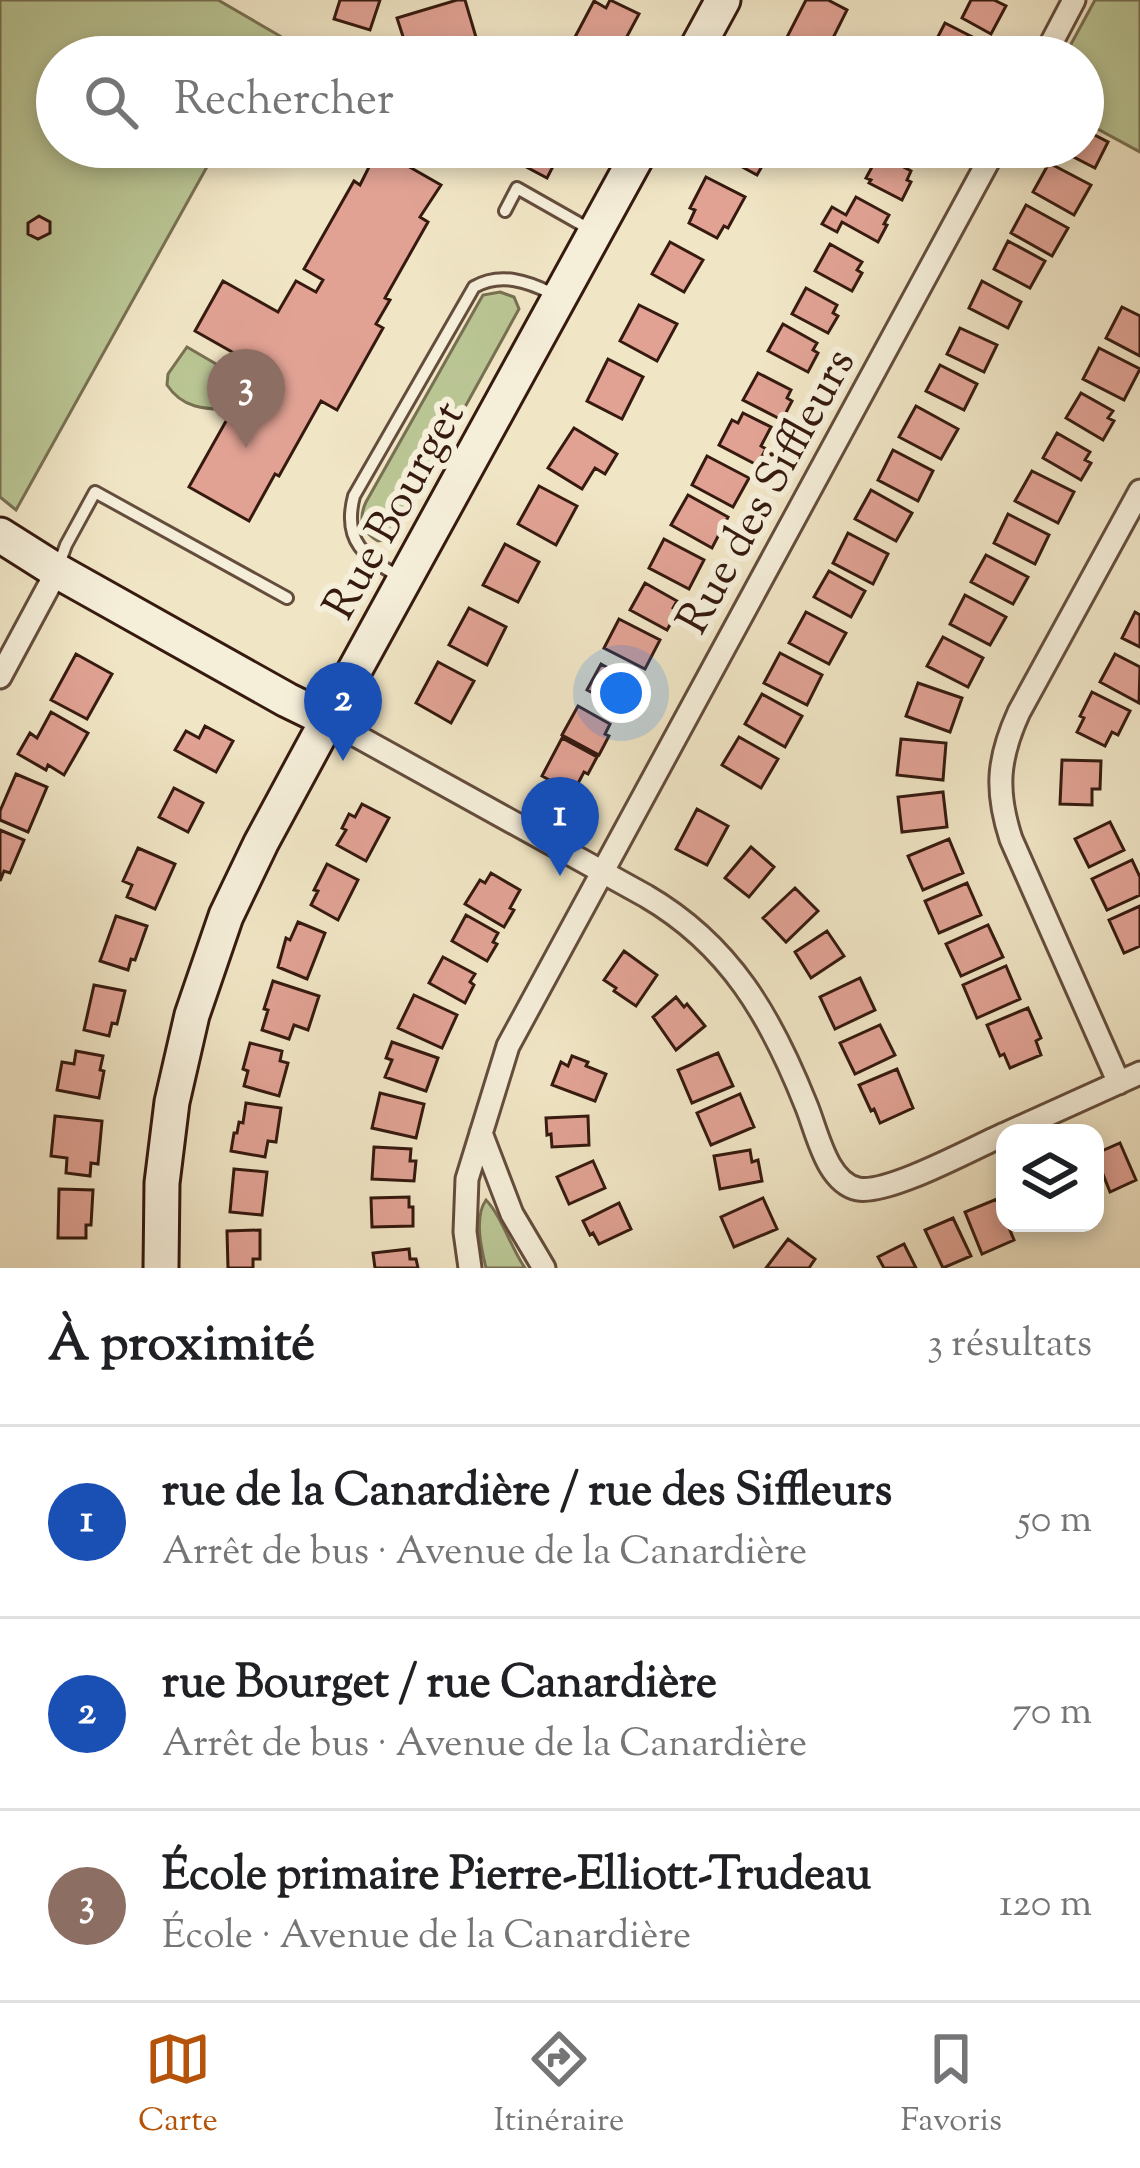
<!DOCTYPE html>
<html lang="fr">
<head>
<meta charset="utf-8">
<style>
  body { margin:0; font-family:"Sorts Mill Goudy",serif; background:#f2f2f2; color:#202124 }
  .controls { position:absolute; right:36px; bottom:36px; display:grid; overflow:hidden; border-radius:24px; box-shadow:0 6px 18px #0003 }
  .controls button { width:108px; height:108px; display:grid; place-items:center; padding:0; border:0; border-bottom:3px solid #e0e0e0; background:#fff; color:#202124; font:60px sans-serif }
  .you { position:absolute; left:621px; top:693px; width:42px; height:42px; margin:-30px; border:9px solid #fff; border-radius:50%; background:#1a73e8; box-shadow:0 0 0 18px #1a73e833 }
  .badge { display:grid; place-items:center; width:78px; height:78px; border-radius:50%; background:#b45309; color:#fff; font-size:39px; font-weight:700 }
  .pin { position:absolute; translate:-50% -99px; filter:drop-shadow(0 3px 6px #0008) }
  .pin::after { content:''; position:absolute; top:63px; width:42px; height:36px; background:inherit; clip-path:polygon(0 0,100% 0,50% 100%) }
  .list { margin:0; padding:0; list-style:none }
  h2 { display:flex; justify-content:space-between; align-items:center; height:156px; margin:0; padding:0 48px; font-size:51px }
  h2 small { font-size:39px; font-weight:400; color:#757577 }
  .list li { display:grid; grid-template-columns:78px 1fr auto; gap:36px; align-items:center; box-sizing:border-box; height:192px; padding:0 48px; border-top:3px solid #e0e0e0 }
  .list b { display:block; font-size:45px; white-space:nowrap }
  .list p { margin:0; font-size:39px; white-space:nowrap; color:#757577 }
  .list em { font-size:39px; font-style:normal; color:#757577 }
  .icon { flex:none; width:66px; height:66px; fill:none; stroke:currentColor; stroke-width:2; stroke-linecap:round; stroke-linejoin:round }
  .map { position:relative; flex:none; width:1140px; height:1268px; overflow:hidden }
  .search { position:absolute; background:#fff; box-shadow:0 6px 18px #0003; left:36px; right:36px; top:36px; height:132px; display:flex; align-items:center; gap:30px; box-sizing:border-box; padding:0 42px; border-radius:66px; color:#757577; font-size:45px }
  .sheet { height:732px; background:#fff }
  nav { display:flex; justify-content:space-around; align-items:center; box-sizing:border-box; height:168px; border-top:3px solid #e0e0e0; background:#fff; font-size:33px; color:#757577 }
  nav a { display:grid; justify-items:center; gap:6px }
  nav .on { color:#b45309 }
  .map>svg:first-child { display:block }
  .green { fill:#bac594; stroke:#787052; stroke-width:3 }
  .building { fill:#e1a294; stroke:#361a0f; stroke-width:3 }
  .lines { fill:none; stroke-linecap:round; stroke-linejoin:round }
  .lane-casing { stroke:#644d3c; stroke-width:16 }
  .street-casing { stroke:#644d3c; stroke-width:27 }
  .secondary-casing { stroke:#361a0f; stroke-width:39 }
  .lane { stroke:#f5eed9; stroke-width:10 }
  .street { stroke:#f5eed9; stroke-width:21 }
  .secondary { stroke:#f5eed9; stroke-width:33 }
  .labels { text-anchor:middle; stroke-width:12; stroke-linejoin:round; paint-order:stroke }
  .street-label { font-size:45px; fill:#361a0f; stroke:#f5eed9 }
</style>
</head>
<body>
<div class="map">
<svg width="1140" height="1268" viewBox="0 0 1140 1268">
  <rect width="100%" height="100%" fill="#f0e5c5"/>
  <filter id="stains"><feTurbulence type="fractalNoise" baseFrequency=".00167" numOctaves="4"/><feColorMatrix values="0 0 0 0 .2 0 0 0 0 .09 0 0 0 0 .02 0 0 0 .5 -.17"/></filter>
  <radialGradient id="worn" r=".72"><stop offset=".6" stop-color="#630" stop-opacity="0"/><stop offset="1" stop-color="#630" stop-opacity=".3"/></radialGradient>
  <path class="green" d="M0 0H218L280 36 269 57H57V147H218L16 510 0 497Z
    M1095 0H1140V152L1083 121V57H1064Z
    M500 292 514 297 519 309 395 534 391 539 378 541C362 532 358 519 366 502L479 302 483 295Z
    M187 347 247 382 232 410C205 409 183 409 167 385L168 374Z
    M486 1200C501 1215 511 1248 525 1268H486C481 1248 474 1217 486 1200Z"/>
  <path class="building" d="M340 0H380L370 30 334 19Z
    M457 0H465L478 44 436 57 432 42 407 49 397 18Z
    M610 0 639 14 616 57H607L574 39 594 1 606 8Z
    M806 0H828L847 10 828 48 816 42 811 52 786 39Z
    M971 0H994L1006 6 991 34 962 18Z
    M945 23 986 44 979 57H938L930 52Z
    M1083 129 1108 142 1095 168 1060 150 1061 147H1083Z
    M523 147H563L547 178 515 161Z
    M730 147H773L757 175 724 157Z
    M378 149 441 185 420 217 428 222 385 298 390 300 376 324 383 328 337 410 321 401 279 476 275 474 249 521 189 487 257 366 195 331 223 281 278 312 296 281 316 292 323 280 304 269 354 181 360 185Z
    M879 154 911 171 907 180 911 182 902 200 869 183 871 180 866 178Z
    M1049 163 1091 185 1074 215 1033 192Z
    M706 177 745 197 728 228 724 226 717 238 689 223 695 210 690 208Z
    M856 197 889 215 884 224 887 225 878 242 842 222 837 232 822 224 832 207 846 215Z
    M1026 205 1068 228 1052 256 1011 233Z
    M39 216 50 222V233L38 239 28 234V223Z
    M1008 241 1045 261 1030 288 994 269Z
    M670 242 703 260 684 292 652 274Z
    M830 244 862 262 857 270 862 273 852 291 815 271Z
    M982 281 1021 302 1008 328 969 308Z
    M806 288 837 305 833 313 838 316 828 333 792 314Z
    M639 305 677 324 657 361 620 341Z
    M1122 307 1140 316V356L1106 338Z
    M783 324 817 343 813 350 818 353 808 372 768 351Z
    M960 328 997 345 984 372 947 354Z
    M1099 348 1140 369 1124 400 1083 379Z
    M608 359 643 377 622 419 587 401Z
    M940 365 977 384 964 410 926 391Z
    M758 373 791 390 787 398 792 401 782 420 743 400Z
    M1081 393 1113 411 1108 418 1114 421 1103 440 1066 418Z
    M916 406 958 429 941 459 899 437Z
    M743 413 771 427 761 446 766 449 757 465 719 445 732 420 738 423Z
    M574 428 617 454 605 474 595 468 582 489 548 468Z
    M1057 433 1090 452 1085 460 1091 463 1081 480 1043 458Z
    M893 450 933 471 918 501 878 480Z
    M707 456 749 478 733 507 692 485Z
    M1032 471 1074 492 1058 523 1015 501Z
    M539 486 577 506 556 545 518 524Z
    M871 490 912 513 896 541 855 519Z
    M688 495 728 517 712 548 671 525Z
    M1008 514 1049 535 1035 564 994 543Z
    M848 533 888 554 873 584 833 563Z
    M664 539 704 560 689 589 649 568Z
    M505 544 539 562 518 602 483 585Z
    M986 555 1028 577 1013 604 971 582Z
    M829 571 865 591 851 617 814 597Z
    M645 583 677 601 673 608 678 611 667 630 630 610Z
    M965 595 1006 617 990 645 950 624Z
    M469 608 506 627 487 665 449 645Z
    M806 612 846 633 829 664 789 643Z
    M1135 612 1140 615V647L1122 638Z
    M619 619 660 640 645 669 604 648Z
    M943 637 983 658 968 687 927 666Z
    M780 653 822 675 807 705 764 683Z
    M76 654 112 674 87 719 51 700Z
    M1115 654 1140 667 1139 703 1100 682Z
    M438 662 474 681 451 723 416 703Z
    M601 664 632 681 627 690 632 693 623 709 587 690Z
    M918 683 962 698 950 732 906 716Z
    M1092 692 1130 711 1118 735 1112 732 1105 746 1077 732 1084 718 1080 716Z
    M762 694 802 716 785 747 745 724Z
    M578 706 610 724 605 734 609 736 599 755 562 735Z
    M51 712 88 733 64 775 48 765 46 770 18 754 30 733 37 738Z
    M205 726 233 741 216 772 175 750 186 731 199 738Z
    M739 737 778 759 761 788 722 765Z
    M562 738 597 757 588 774 584 772 573 793 542 776Z
    M901 739 946 743 943 780 897 775Z
    M1062 760 1101 761 1100 789H1092V805L1060 804Z
    M16 774 47 787 28 832 0 820V811Z
    M174 788 203 803 188 832 159 817Z
    M943 792 947 827 902 832 898 797Z
    M362 804 389 818 366 861 337 845 346 830 342 828 349 814 355 817Z
    M697 809 728 826 707 865 676 849Z
    M1110 822 1124 850 1089 867 1075 839Z
    M0 830 24 840 10 873 4 871 0 881Z
    M949 839 963 873 923 890 908 856Z
    M751 847 774 867 749 897 725 878Z
    M138 848 175 864 155 909 127 897 132 885 123 881Z
    M1132 860 1140 877V895L1107 910 1092 879Z
    M327 864 358 880 338 920 311 905 318 891 314 890Z
    M491 873 520 890 510 908 514 910 504 927 465 904 480 880 485 883Z
    M967 883 981 915 939 933 925 901Z
    M795 888 818 911 786 942 763 918Z
    M1140 906V946L1124 953 1109 920Z
    M466 915 498 933 493 942 497 944 487 961 452 941Z
    M116 916 147 926 135 960 131 959 128 970 100 961Z
    M298 922 325 933 307 979 278 967 286 938 290 940Z
    M988 925 1003 957 961 976 946 944Z
    M827 931 844 956 811 978 795 952Z
    M624 951 657 975 636 1006 614 991 616 988 604 980Z
    M443 957 475 974 470 982 474 985 465 1003 429 983Z
    M1006 966 1020 999 977 1018 963 985Z
    M860 978 875 1010 835 1029 820 997Z
    M273 981 319 996 308 1030 294 1025 289 1039 262 1030 268 1010 264 1009Z
    M94 985 125 991 117 1024 112 1023 109 1036 84 1030Z
    M414 995 457 1015 442 1048 398 1028Z
    M676 997 684 1007 687 1004 705 1026 676 1050 653 1017Z
    M1028 1008 1041 1038 1036 1041 1041 1055 1010 1068 1004 1054 1000 1056 987 1025Z
    M880 1025 895 1055 855 1074 840 1043Z
    M392 1042 438 1058 426 1091 385 1077 392 1060 386 1058Z
    M250 1043 282 1051 280 1061 288 1063 279 1096 244 1086 248 1071 243 1069Z
    M76 1051 103 1056 100 1070 104 1071 99 1098 57 1090 62 1062 74 1064Z
    M718 1053 733 1086 692 1103 678 1070Z
    M572 1056 588 1062 586 1066 606 1074 595 1101 552 1085 561 1062 568 1066Z
    M897 1069 913 1108 880 1123 874 1109 871 1111 859 1085Z
    M380 1093 424 1104 416 1138 372 1128Z
    M740 1094 754 1127 711 1145 697 1113Z
    M246 1103 281 1108 276 1142 268 1141 265 1157 231 1151 234 1133H237L239 1122 243 1123Z
    M55 1116 102 1121 98 1164 91 1163 90 1176 66 1173 67 1158 51 1156Z
    M588 1116 589 1145 552 1147 551 1134 547 1135 546 1118Z
    M1120 1143 1136 1180 1110 1192 1095 1154Z
    M374 1147 411 1149 410 1161H416L414 1181 372 1179Z
    M750 1150 752 1162 758 1160 762 1181 720 1189 714 1156Z
    M593 1161 605 1188 569 1204 557 1177Z
    M234 1169 267 1172 262 1215 230 1212Z
    M59 1189 93 1190 91 1225H86V1238H58Z
    M409 1197V1207H413V1226L372 1227 371 1198Z
    M763 1198 777 1229 734 1247 721 1217Z
    M997 1199 1014 1240 982 1254 965 1212Z
    M619 1203 631 1229 599 1244 593 1233 590 1235 583 1221Z
    M953 1218 971 1256 943 1268 925 1230Z
    M260 1230V1259H253V1268H228L227 1231Z
    M788 1239 815 1259 809 1268H766Z
    M904 1244 916 1268H884L878 1257Z
    M409 1249 410 1259H416L418 1268H375L373 1253Z"/>
  <g class="lines">
    <g class="lane-casing">
      <path id="lane" d="M505 211 517 188 591 230
        M58 567 66 545 95 492 287 598
        M401 578C365 557 342 542 354 496L474 287C500 272 527 281 553 294"/>
    </g>
    <g class="street-casing">
      <path id="street" d="M1044 57 1074 0
        M0 677 57 571
        M328 720 646 896C730 945 771 1017 806 1105 817 1131 826 1182 858 1189 888 1195 975 1147 1005 1134
        M1119 1083 1011 839C995 790 998 758 1019 712L1140 491
        M481 1133 512 1214 544 1268
        M1007 1133 1140 1073
        M470 1268 465 1232 467 1179 508 1046 996 147"/>
    </g>
    <g class="secondary-casing">
      <path id="secondary" d="M692 57 723 0
        M0 535 57 571 287 700 328 720
        M161 1268 162 1183 172 1102 192 1015 226 916 261 843 341 695 642 147"/>
    </g>
    <use href="#lane" class="lane"/>
    <use href="#street" class="street"/>
    <use href="#secondary" class="secondary"/>
  </g>
  <g class="labels">
    <g class="street-label">
      <text transform="translate(764 490) rotate(-61)" y="16">Rue des Siffleurs</text>
      <text transform="translate(392 509) rotate(-61)" y="16">Rue Bourget</text>
    </g>
  </g>
  <rect width="100%" height="100%" filter="url(#stains)"/>
  <rect width="100%" height="100%" fill="url(#worn)"/>
</svg>
<div class="controls">
<button><svg class="icon" aria-label="layers" viewBox="0 0 24 24"><path d="M12 4l9 5-9 5-9-5zM3 14l9 5 9-5"/></svg></button>
</div>
<div class="you"></div>
<div class="pin badge" style="left:560px;top:876px;background:#1a4fb4">1</div>
<div class="pin badge" style="left:343px;top:761px;background:#1a4fb4">2</div>
<div class="pin badge" style="left:246px;top:448px;background:#8d6e63">3</div>
<div class="search"><svg class="icon" aria-label="search" viewBox="0 0 24 24"><circle cx="10" cy="10" r="6"/><path d="M15 15l6 6"/></svg>Rechercher</div>
</div>
<section class="sheet">
<h2>À proximité<small>3 résultats</small></h2>
<ul class="list">
<li><span class="badge" style="background:#1a4fb4">1</span><div><b>rue de la Canardière / rue des Siffleurs</b><p>Arrêt de bus · Avenue de la Canardière</p></div><em>50 m</em></li>
<li><span class="badge" style="background:#1a4fb4">2</span><div><b>rue Bourget / rue Canardière</b><p>Arrêt de bus · Avenue de la Canardière</p></div><em>70 m</em></li>
<li><span class="badge" style="background:#8d6e63">3</span><div><b>École primaire Pierre-Elliott-Trudeau</b><p>École · Avenue de la Canardière</p></div><em>120 m</em></li>
</ul>
</section>
<nav>
<a class="on"><svg class="icon" aria-label="map" viewBox="0 0 24 24"><path d="M3 6l6-2 6 2 6-2v14l-6 2-6-2-6 2zM9 4v14M15 6v14"/></svg>Carte</a>
<a><svg class="icon" aria-label="directions" viewBox="0 0 24 24"><path d="M12 3l9 9-9 9-9-9zM9 14v-3h6M13 9l2 2-2 2"/></svg>Itinéraire</a>
<a><svg class="icon" aria-label="saved" viewBox="0 0 24 24"><path d="M7 4h10v16l-5-4-5 4z"/></svg>Favoris</a>
</nav>
</body>
</html>
